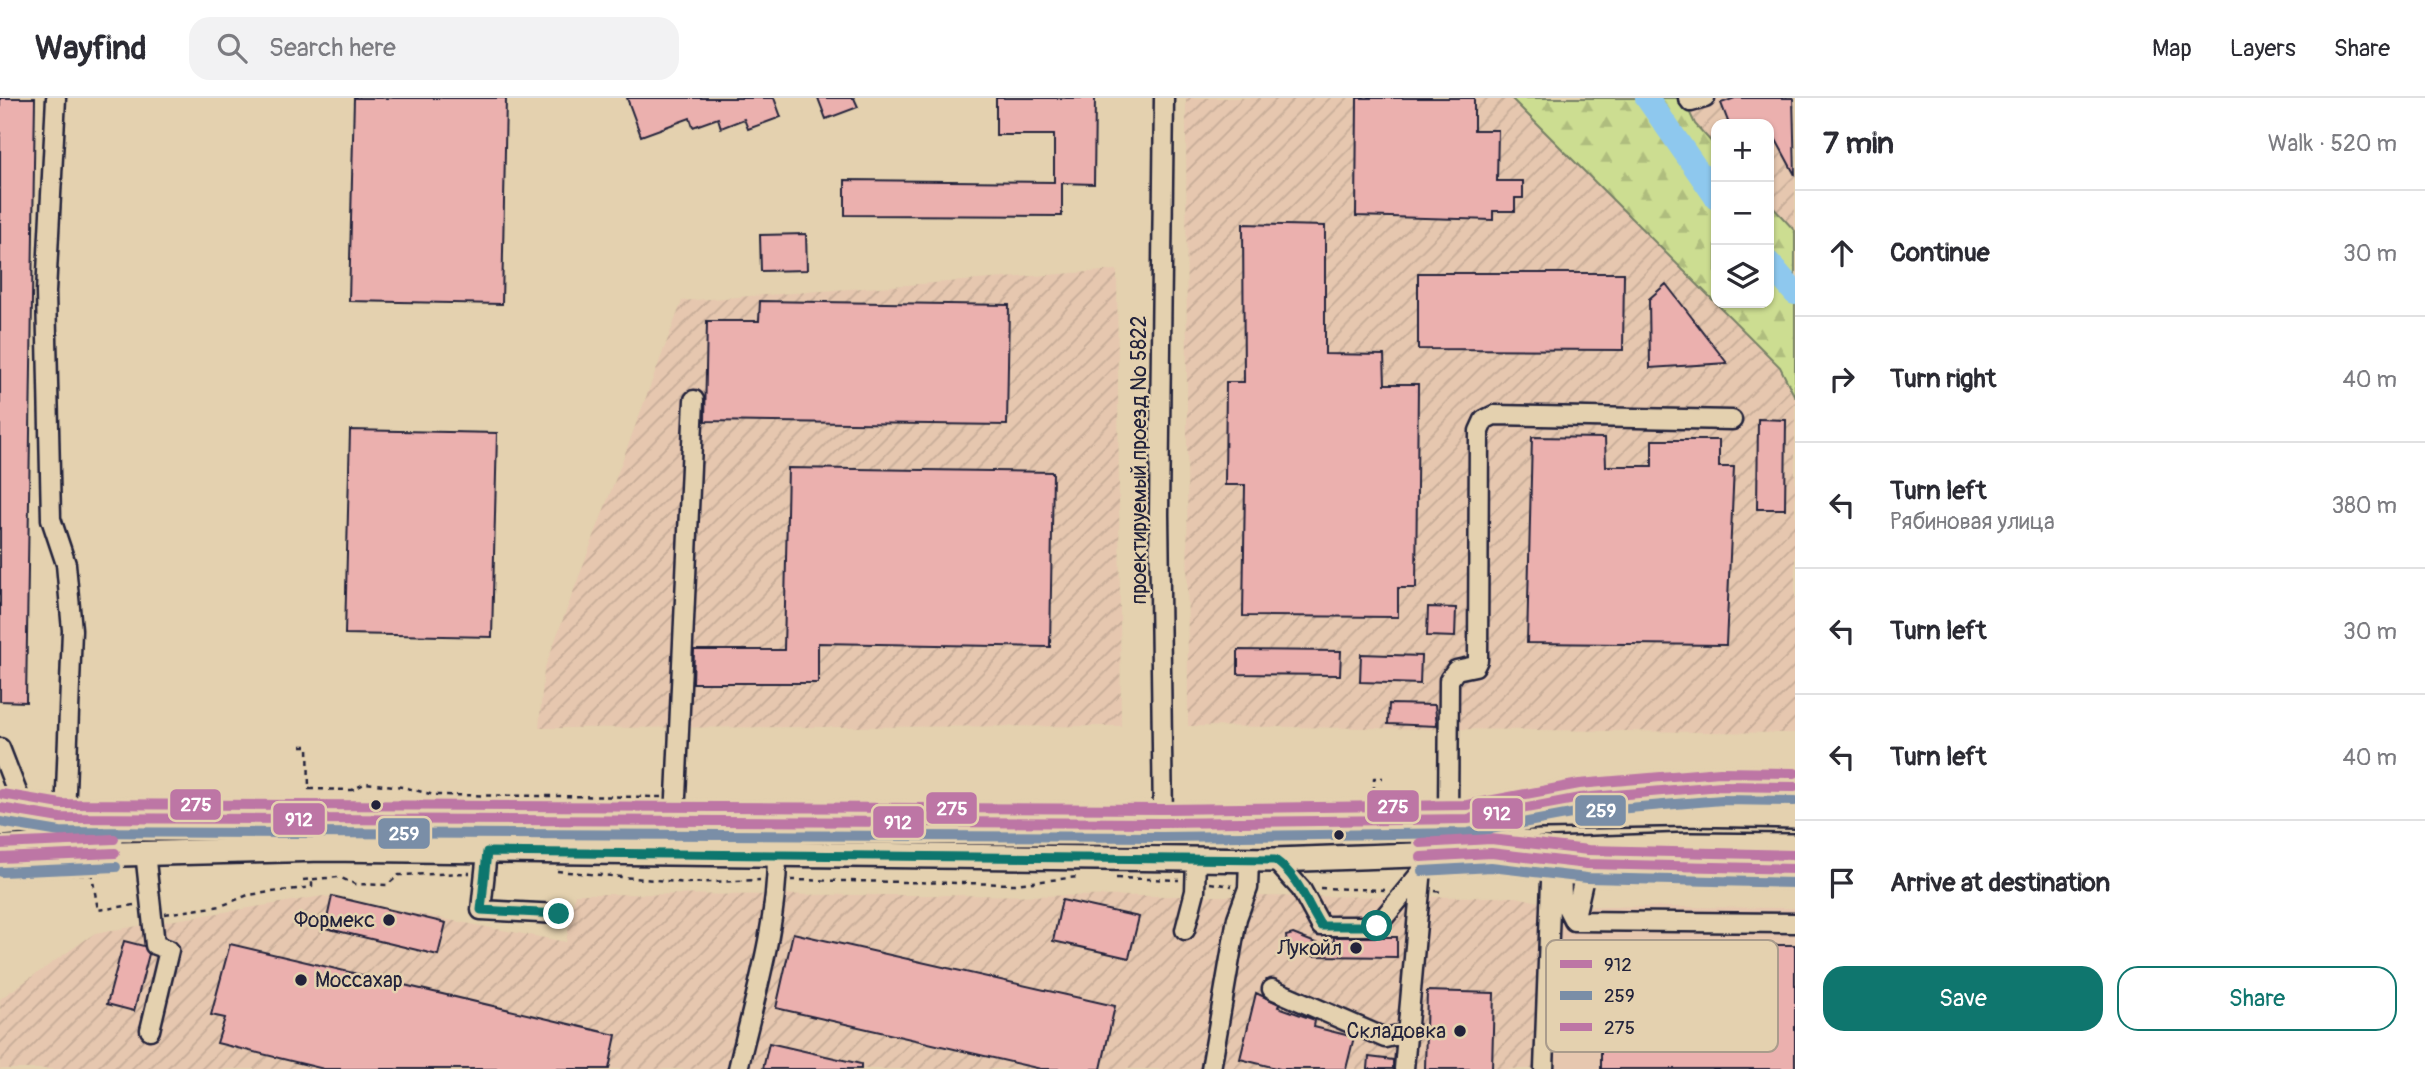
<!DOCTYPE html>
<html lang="en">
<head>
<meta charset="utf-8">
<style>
  body { margin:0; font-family:Pangolin,sans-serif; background:#f2f2f3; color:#2b2b33 }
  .controls { position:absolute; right:21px; top:21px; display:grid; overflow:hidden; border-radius:14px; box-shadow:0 2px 5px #0004 }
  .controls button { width:63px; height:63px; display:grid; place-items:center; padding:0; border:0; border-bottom:2px solid #e1e1e2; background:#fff; color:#2b2b33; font:35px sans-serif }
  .stop { position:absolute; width:21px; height:21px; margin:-16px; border:5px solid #0f766e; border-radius:50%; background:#fff }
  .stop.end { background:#0f766e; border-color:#fff; box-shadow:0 2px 7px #0008 }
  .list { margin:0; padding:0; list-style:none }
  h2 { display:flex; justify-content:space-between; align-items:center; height:91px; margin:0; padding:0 28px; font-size:30px }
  h2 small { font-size:23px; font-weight:400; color:#7c7c81 }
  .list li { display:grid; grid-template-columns:46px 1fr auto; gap:21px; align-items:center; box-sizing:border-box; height:126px; padding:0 28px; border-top:2px solid #e1e1e2 }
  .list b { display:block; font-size:26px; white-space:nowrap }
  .list p { margin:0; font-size:23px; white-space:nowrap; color:#7c7c81 }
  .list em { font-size:23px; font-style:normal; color:#7c7c81 }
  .actions { display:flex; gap:14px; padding:21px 28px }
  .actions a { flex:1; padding:16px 0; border:2px solid #0f766e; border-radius:21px; text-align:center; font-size:24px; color:#0f766e }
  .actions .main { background:#0f766e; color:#fff }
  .icon { flex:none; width:38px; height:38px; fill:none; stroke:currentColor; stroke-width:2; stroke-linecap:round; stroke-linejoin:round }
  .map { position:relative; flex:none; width:1795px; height:971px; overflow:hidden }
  header { display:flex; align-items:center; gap:42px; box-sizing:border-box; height:98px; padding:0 35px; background:#fff; border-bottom:2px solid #e1e1e2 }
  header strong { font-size:33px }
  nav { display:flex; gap:38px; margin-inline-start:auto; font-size:24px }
  .search { width:490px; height:63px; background:#f2f2f3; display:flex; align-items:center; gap:18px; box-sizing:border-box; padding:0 24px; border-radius:21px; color:#7c7c81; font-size:26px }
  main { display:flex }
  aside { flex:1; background:#fff }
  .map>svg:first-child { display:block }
  .built { fill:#e6c7af }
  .industrial { fill:url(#industrial-furrows) }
  .forest { fill:url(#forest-firs); stroke:#778066; stroke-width:2 }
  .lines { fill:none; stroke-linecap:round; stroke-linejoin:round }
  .river { stroke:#8ec8ee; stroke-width:24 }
  .building { fill:#ebb0ae; stroke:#22223b; stroke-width:2 }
  .minor-casing { stroke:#22223b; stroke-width:23 }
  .major-casing { stroke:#22223b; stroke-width:28 }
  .path { stroke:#22223b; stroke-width:2.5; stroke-dasharray:5 5; stroke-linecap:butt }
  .minor { stroke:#e4d1af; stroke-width:18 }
  .major { stroke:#e4d1af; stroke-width:23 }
  .bus-1-casing { stroke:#e4d1af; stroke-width:16 }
  .bus-2-casing { stroke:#e4d1af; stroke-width:16 }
  .bus-3-casing { stroke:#e4d1af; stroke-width:16 }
  .bus-1 { stroke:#bd76a5; stroke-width:10 }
  .bus-2 { stroke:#7a8ea7; stroke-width:10 }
  .bus-3 { stroke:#bd76a5; stroke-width:10 }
  .route { stroke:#0f766e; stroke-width:9 }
  .bus-dot { fill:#22223b; stroke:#e4d1af; stroke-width:2.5 }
  .labels { text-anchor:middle; stroke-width:5; stroke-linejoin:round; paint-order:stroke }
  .street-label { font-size:21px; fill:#22223b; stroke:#e4d1af }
  .poi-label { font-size:21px; fill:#22223b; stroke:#e4d1af; text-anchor:end }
  .key { fill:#e4d1af; stroke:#aa9c8c; stroke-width:2 }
  .key-label { font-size:19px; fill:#22223b }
  .line-badge { stroke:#e4d1af; stroke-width:2.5 }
  .badge-label { font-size:19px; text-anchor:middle; font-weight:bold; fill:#fff }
</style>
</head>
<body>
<header>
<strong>Wayfind</strong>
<div class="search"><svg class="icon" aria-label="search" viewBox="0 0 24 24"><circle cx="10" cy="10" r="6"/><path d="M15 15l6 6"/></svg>Search here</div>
<nav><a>Map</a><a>Layers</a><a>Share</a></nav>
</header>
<main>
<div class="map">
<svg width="1795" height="971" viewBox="0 0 1795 971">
  <defs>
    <pattern id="industrial-furrows" width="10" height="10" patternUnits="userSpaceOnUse" patternTransform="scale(1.75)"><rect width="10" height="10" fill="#e6c7af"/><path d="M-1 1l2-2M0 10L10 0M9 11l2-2" fill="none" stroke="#c5ab97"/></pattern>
    <pattern id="forest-firs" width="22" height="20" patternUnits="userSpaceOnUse" patternTransform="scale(1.75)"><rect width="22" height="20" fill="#ccdd91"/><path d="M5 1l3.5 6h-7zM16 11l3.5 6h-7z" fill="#afbd7e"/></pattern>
  </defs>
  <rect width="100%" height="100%" fill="#e4d1af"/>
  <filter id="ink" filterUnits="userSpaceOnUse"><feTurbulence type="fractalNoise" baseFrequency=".0143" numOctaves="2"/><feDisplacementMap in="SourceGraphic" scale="14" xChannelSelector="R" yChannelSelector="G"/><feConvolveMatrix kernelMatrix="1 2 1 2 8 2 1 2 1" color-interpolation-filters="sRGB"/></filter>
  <g filter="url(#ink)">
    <path class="built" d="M1558 808 1795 810V971H1550Z"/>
    <path class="industrial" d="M1186 0H1511L1780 269 1795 297V635L1188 628Z
      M1681 0H1795V133L1769 105V26H1716V49L1695 26Z
      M1117 172 1121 628 539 630 544 572 682 203Z
      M575 796 1516 799 1558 808 1550 971H0V901L95 835 323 798 566 844Z"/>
    <path class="forest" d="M1511 0H1683L1695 26 1716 49V205H1769V105L1795 133V299L1780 269Z"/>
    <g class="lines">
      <path class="river" d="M1647 0 1716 99
        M1769 165 1795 195"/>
    </g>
    <path class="building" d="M0 0H35L26 604 0 603Z
      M354 0H506L502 206 349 203Z
      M627 0H774L781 19 748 31 744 21 721 30 718 20 693 29 690 20 641 38Z
      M818 0H854L858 9 826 21Z
      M996 0H1095L1094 86 1062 85V118L845 117V82L1054 84V37H996Z
      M1357 0H1474V32H1498L1497 83H1523V100H1515V113H1493V122L1356 118Z
      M1735 0H1793L1795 77 1774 38 1769 40V26H1729L1721 5Z
      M1243 126 1325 128V256L1384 257 1385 286H1418L1416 490H1398V519L1243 518 1245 387H1225L1226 284H1244Z
      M806 136 807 172 761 173 760 137Z
      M1418 175H1624L1623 252 1418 251Z
      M1666 186 1727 265 1650 270 1649 201Z
      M760 203 1009 207 1007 327 705 323 707 223H759Z
      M1758 321 1786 322 1785 411H1757Z
      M350 332 497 335 492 539 345 536Z
      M1532 339 1605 340 1606 368H1652V342H1719V369H1734L1726 547 1527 545Z
      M788 370 1053 374 1050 549 818 545V585H693L694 552H784Z
      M1428 509 1456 510 1455 539 1427 538Z
      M1238 552 1341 553 1340 577 1238 576Z
      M1361 556 1421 558 1420 586 1360 584Z
      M1389 606 1435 607 1437 628 1388 626Z
      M332 798 446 825 438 857 325 830Z
      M1062 802 1139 819 1129 860 1053 843Z
      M793 835 1115 908 1101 971H1041L776 910Z
      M1293 836 1333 852 1334 839H1397V859L1314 858 1287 848 1286 838Z
      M124 843 144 848 149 856 134 913 107 906Z
      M230 846 616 937 609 971H324L217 945 225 920 211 917Z
      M1601 847H1795V971H1601Z
      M1427 893 1494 895 1492 971H1425Z
      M1256 895 1279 906 1278 909 1315 922 1314 929 1354 939 1346 971H1280L1240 961Z
      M769 945 861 966V971H763Z
      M1369 959 1393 962V971H1368Z"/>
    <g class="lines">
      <g class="minor-casing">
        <path id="minor" d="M56 0 46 194 51 421 66 466 72 532 65 720
          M1688 0 1691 4 1705 0
          M0 650 24 712
          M0 710 33 714
          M675 721 694 302
          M1448 721 1449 582 1456 572 1475 568 1478 562 1479 333 1484 322 1494 317 1732 322
          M1163 725 1159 416 1164 0
          M145 754 155 847 169 852 150 932
          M487 754 481 812 559 816
          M1275 762 1301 791 1321 828H1377L1423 772
          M1561 763 1562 800 1574 823 1795 825
          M1574 823 1587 766
          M1185 832 1195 793 1196 762
          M1272 891 1385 940 1407 935
          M738 971C754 902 777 829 777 758
          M1211 971 1237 820 1248 790 1249 762
          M1404 971 1423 759
          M1544 971 1551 783"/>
      </g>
      <g class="major-casing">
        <path id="major" d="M1537 708C1622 692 1709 688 1795 689
          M0 726 65 720 373 719 1163 725 1689 716 1795 718
          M0 759 324 751 1275 762 1691 747 1795 748
          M1571 765 1795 771"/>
      </g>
      <path class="path" d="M301 648H308L309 691 352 692 366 685 403 689 434 697 662 699
        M1374 703V680H1383
        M557 773 688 785 760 782
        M59 777H92L98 812 134 807
        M1116 780 1179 782
        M303 782 339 779 355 786 387 787 399 777 470 775
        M791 782 1015 786 1078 779
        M1210 785 1232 788
        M1320 790 1386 792
        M1435 793 1443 794
        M165 816 221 808 248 797 312 789V781"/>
      <use href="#minor" class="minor"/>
      <use href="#major" class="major"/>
      <g class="bus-1-casing">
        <path id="bus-1" d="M0 710 60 720 1163 725 1468 721 1580 700 1721 688 1795 689
          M1421 759 1491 755 1587 766 1795 771
          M0 760 115 755"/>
      </g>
      <g class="bus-2-casing">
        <path id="bus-2" d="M0 724 60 734 1163 739 1468 735 1582 714 1722 702 1795 703
          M1422 773 1491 769 1587 780 1795 785
          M1 774 116 769"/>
      </g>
      <g class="bus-3-casing">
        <path id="bus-3" d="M2 696 61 706 1163 711 1467 707 1579 686 1720 674 1795 675
          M1420 745 1491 741 1588 752 1795 757
          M0 746 114 741"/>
      </g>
      <use href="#bus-1" class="bus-1"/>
      <use href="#bus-2" class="bus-2"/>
      <use href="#bus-3" class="bus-3"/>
    </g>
  </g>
  <g class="lines" filter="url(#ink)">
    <path class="route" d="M559 816 481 812 487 754 1275 762C1298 778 1307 806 1321 828H1377"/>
  </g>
  <g class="bus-dot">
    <circle cx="376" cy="707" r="6"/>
    <circle cx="1339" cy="737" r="6"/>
    <circle cx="389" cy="822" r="7"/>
    <circle cx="1356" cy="850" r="7"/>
    <circle cx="301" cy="882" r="7"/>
    <circle cx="1460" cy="933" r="7"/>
  </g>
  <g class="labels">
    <g class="street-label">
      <text transform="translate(1139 362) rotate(-90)" y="7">проектируемый проезд № 5822</text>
    </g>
    <g class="poi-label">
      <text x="375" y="829">Формекс</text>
      <text x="1342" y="857">Лукойл</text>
      <text x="315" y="889" text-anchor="start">Моссахар</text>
      <text x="1446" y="940">Складовка</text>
    </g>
  </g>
  <rect x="1546" y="842" width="232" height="112" rx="10" class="key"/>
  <rect x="1560" y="862" width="32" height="8" fill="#bd76a5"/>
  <rect x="1560" y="893" width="32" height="9" fill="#7a8ea7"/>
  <rect x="1560" y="925" width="32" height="8" fill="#bd76a5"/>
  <g class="key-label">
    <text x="1604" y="873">912</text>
    <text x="1604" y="904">259</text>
    <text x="1604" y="936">275</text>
  </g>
  <g class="line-badge">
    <rect x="169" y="690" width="53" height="33" rx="7" fill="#bd76a5"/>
    <rect x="1366" y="691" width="54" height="34" rx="7" fill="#bd76a5"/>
    <rect x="925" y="693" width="53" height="34" rx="7" fill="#bd76a5"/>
    <rect x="1574" y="696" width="53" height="33" rx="7" fill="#7a8ea7"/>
    <rect x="1471" y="699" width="53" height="33" rx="7" fill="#bd76a5"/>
    <rect x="272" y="704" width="54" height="34" rx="7" fill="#bd76a5"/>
    <rect x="872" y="707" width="53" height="34" rx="7" fill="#bd76a5"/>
    <rect x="377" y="719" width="54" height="33" rx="7" fill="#7a8ea7"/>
  </g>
  <g class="badge-label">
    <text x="196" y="713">275</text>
    <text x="1393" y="715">275</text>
    <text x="952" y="717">275</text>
    <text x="1601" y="719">259</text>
    <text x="1497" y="722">912</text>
    <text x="299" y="728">912</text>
    <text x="898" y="731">912</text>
    <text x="404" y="742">259</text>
  </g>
</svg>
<div class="controls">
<button>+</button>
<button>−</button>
<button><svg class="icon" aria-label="layers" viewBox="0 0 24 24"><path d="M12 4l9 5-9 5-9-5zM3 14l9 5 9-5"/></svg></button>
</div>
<div class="stop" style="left:1377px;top:828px"></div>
<div class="stop end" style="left:559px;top:816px"></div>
</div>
<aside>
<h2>7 min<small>Walk · 520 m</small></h2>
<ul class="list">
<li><svg class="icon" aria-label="ahead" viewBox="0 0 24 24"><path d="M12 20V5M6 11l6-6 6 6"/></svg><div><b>Continue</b></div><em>30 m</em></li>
<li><svg class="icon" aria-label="right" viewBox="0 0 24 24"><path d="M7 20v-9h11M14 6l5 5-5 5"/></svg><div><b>Turn right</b></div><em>40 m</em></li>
<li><svg class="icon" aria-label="left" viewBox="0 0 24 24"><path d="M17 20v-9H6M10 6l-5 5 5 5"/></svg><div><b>Turn left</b><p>Рябиновая улица</p></div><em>380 m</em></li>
<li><svg class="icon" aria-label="left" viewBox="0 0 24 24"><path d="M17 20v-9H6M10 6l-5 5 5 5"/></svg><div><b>Turn left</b></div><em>30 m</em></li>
<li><svg class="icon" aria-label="left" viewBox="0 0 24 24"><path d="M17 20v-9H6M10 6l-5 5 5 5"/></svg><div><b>Turn left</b></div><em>40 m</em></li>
<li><svg class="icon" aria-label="arrive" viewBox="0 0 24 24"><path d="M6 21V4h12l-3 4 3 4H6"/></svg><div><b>Arrive at destination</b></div></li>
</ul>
<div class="actions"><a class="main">Save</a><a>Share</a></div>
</aside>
</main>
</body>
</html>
